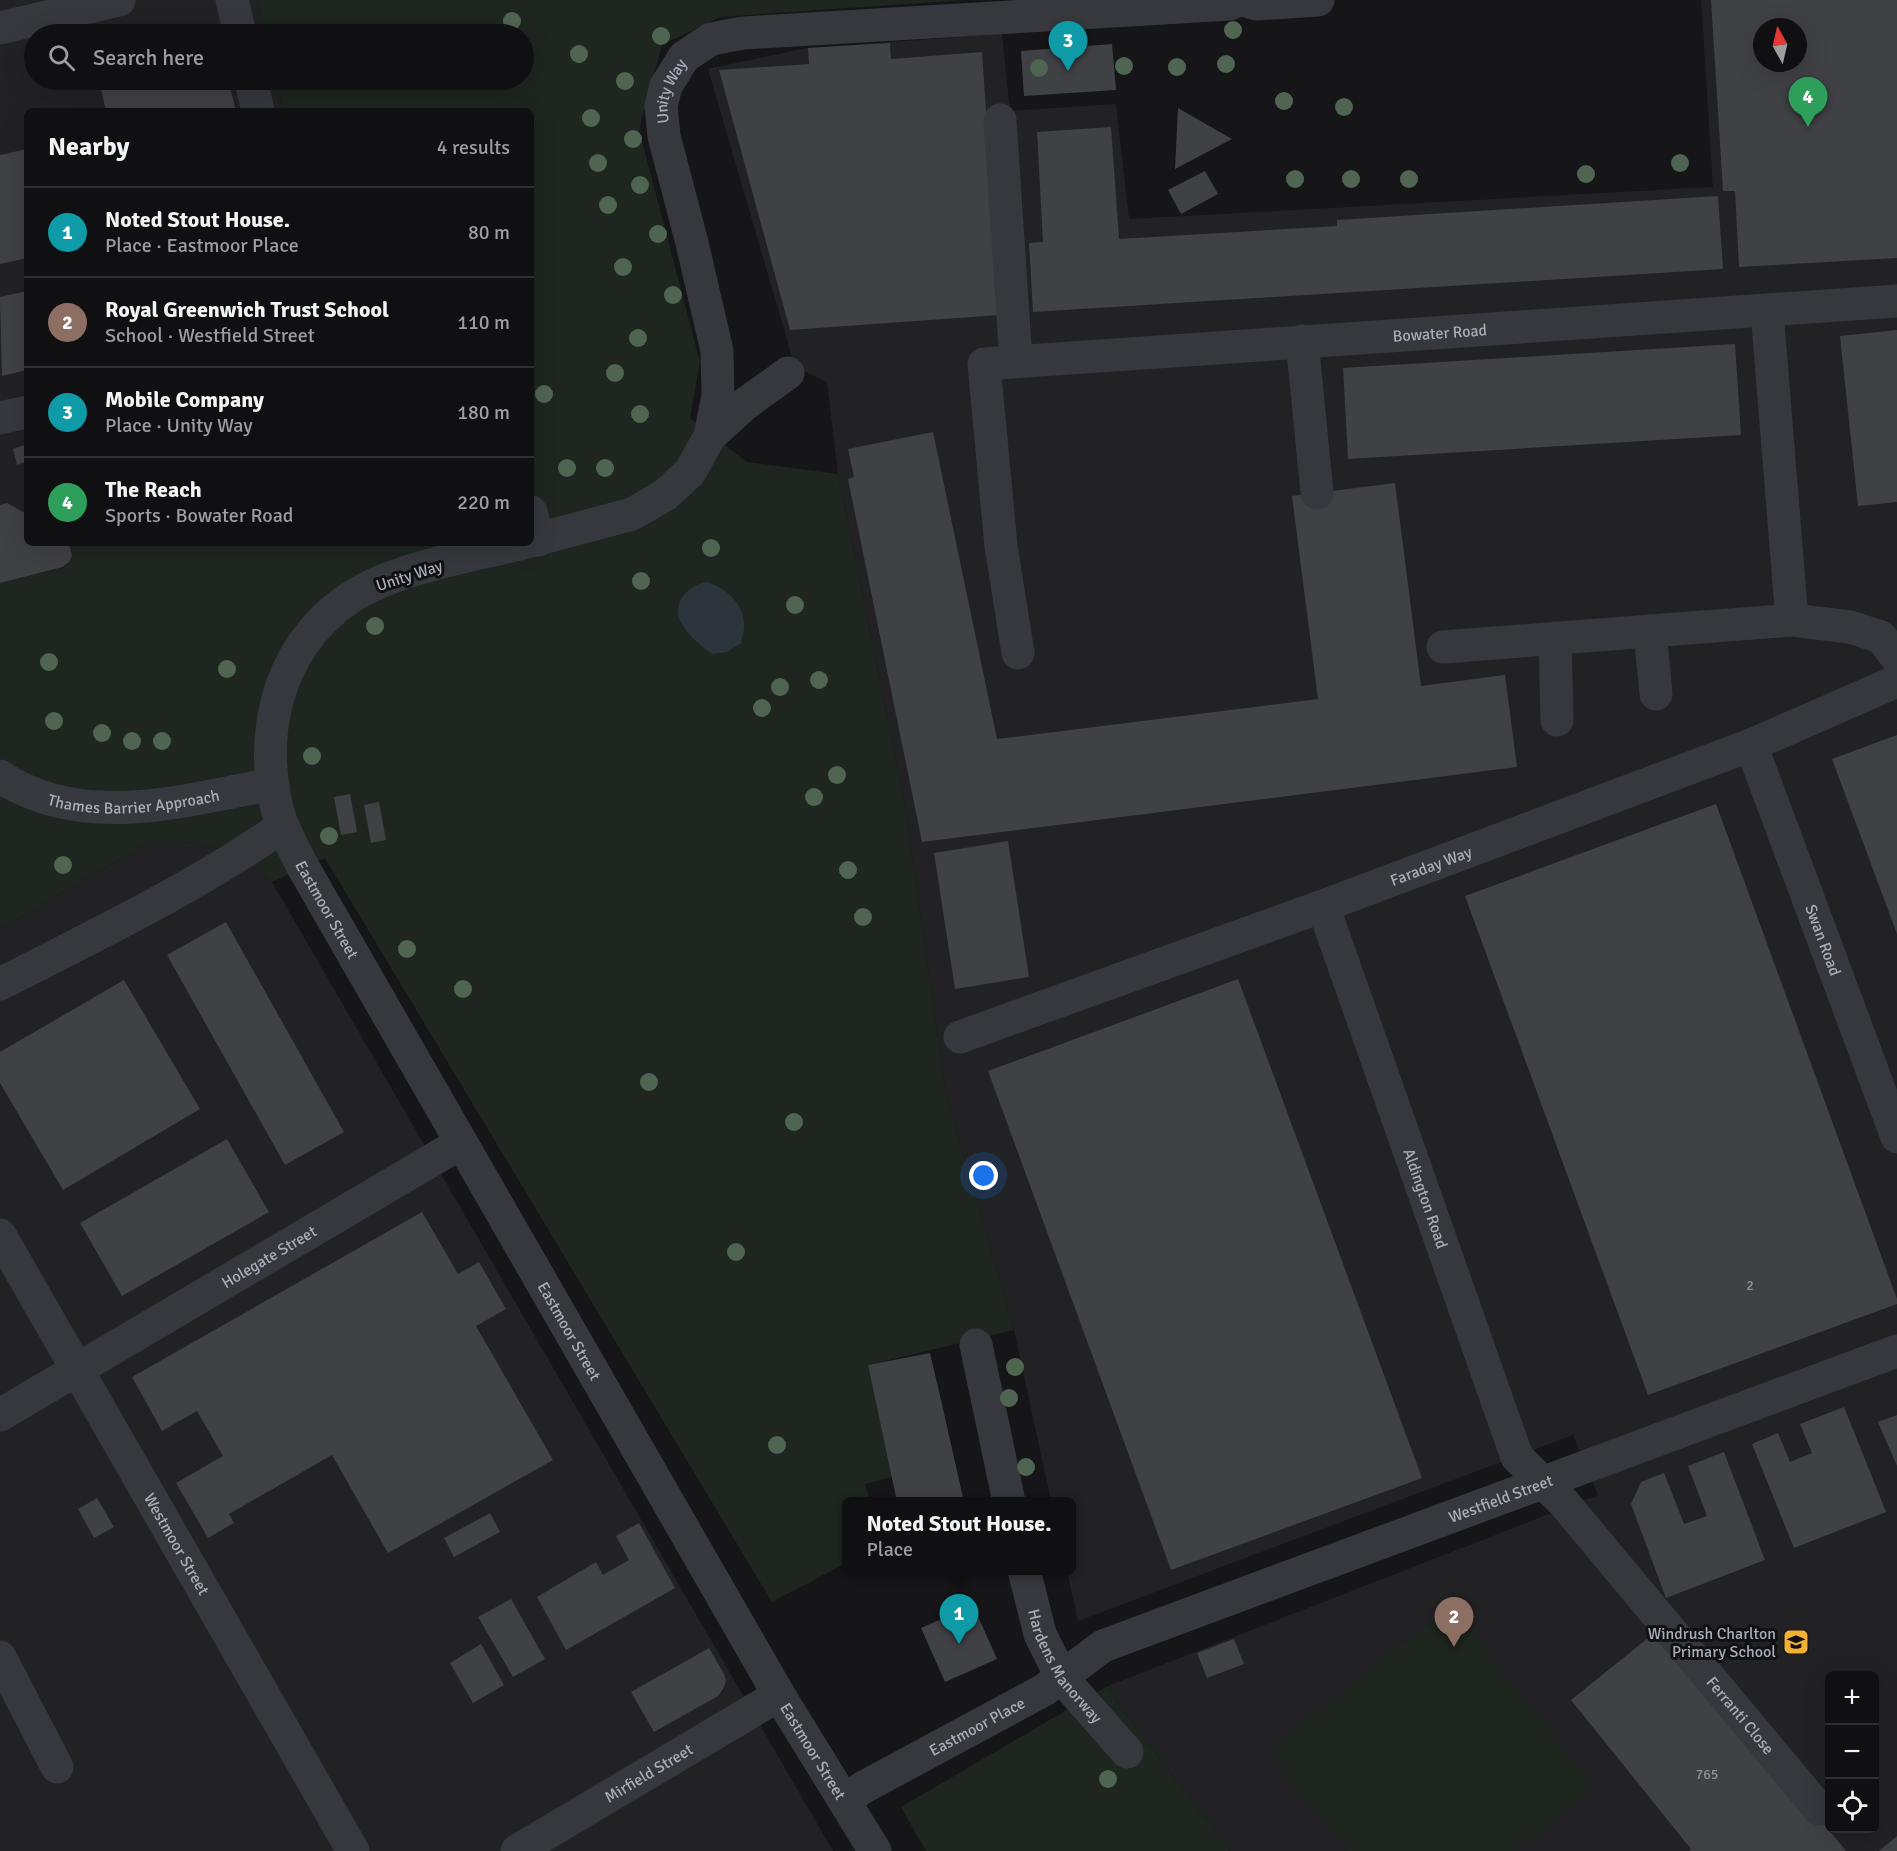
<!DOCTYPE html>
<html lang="en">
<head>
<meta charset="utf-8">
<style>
  body { margin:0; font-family:Signika,sans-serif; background:#1e1e20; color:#f1f3f6 }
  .controls { position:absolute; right:18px; bottom:18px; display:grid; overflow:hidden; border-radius:9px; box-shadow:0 6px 24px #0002 }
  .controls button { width:54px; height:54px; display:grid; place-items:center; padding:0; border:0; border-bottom:2px solid #303032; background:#101012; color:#f1f3f6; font:30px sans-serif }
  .compass { position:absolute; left:1753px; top:18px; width:54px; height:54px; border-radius:50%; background:#101012; box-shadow:0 6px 24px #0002; rotate:352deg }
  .you { position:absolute; left:984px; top:1176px; width:21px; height:21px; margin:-15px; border:4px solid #fff; border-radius:50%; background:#1a73e8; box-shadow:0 0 0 9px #1a73e833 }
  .badge { display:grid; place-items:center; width:39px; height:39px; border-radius:50%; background:#f2b134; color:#fff; font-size:20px; font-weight:700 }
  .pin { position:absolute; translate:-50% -50px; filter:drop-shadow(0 2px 3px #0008) }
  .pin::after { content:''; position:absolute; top:32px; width:21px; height:18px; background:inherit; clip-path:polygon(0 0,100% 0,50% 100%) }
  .popup { position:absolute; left:842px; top:1497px; width:234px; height:78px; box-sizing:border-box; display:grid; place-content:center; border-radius:9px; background:#101012; filter:drop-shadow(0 2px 4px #0005); font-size:20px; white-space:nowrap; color:#9c9d9f }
  .popup b { font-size:22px; color:#f1f3f6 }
  .popup::after { content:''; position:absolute; left:50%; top:100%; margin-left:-12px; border:12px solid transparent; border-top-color:#101012 }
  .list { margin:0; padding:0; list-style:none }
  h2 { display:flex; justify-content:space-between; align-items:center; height:78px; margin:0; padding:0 24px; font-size:26px }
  h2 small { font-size:20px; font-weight:400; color:#9c9d9f }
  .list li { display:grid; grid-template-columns:39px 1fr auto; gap:18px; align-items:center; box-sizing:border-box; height:90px; padding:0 24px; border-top:2px solid #303032 }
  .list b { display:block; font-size:22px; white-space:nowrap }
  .list p { margin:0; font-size:20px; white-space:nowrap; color:#9c9d9f }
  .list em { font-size:20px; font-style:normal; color:#9c9d9f }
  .icon { flex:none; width:33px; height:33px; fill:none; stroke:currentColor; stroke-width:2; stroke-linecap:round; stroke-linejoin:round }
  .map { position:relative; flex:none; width:1897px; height:1851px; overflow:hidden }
  .search { position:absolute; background:#101012; box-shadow:0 6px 24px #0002; left:24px; top:24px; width:510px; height:66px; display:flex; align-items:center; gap:15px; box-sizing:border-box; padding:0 21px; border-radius:33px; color:#9c9d9f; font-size:22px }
  .panel { position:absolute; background:#101012; box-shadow:0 6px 24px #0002; left:24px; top:108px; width:510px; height:438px; border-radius:9px }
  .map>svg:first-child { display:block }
  .built { fill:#222225; fill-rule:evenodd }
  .green { fill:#1e261f }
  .water { fill:#2c353c }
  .building { fill:#404145; fill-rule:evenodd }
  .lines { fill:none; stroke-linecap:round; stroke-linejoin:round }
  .minor { stroke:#37383d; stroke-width:33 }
  .tree { fill:#506452 }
  .labels { text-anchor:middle; stroke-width:6; stroke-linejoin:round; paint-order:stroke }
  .number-label { font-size:14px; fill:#8e929b }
  .street-label { font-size:16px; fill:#a8adb8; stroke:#111113 }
  .poi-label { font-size:16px; fill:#a8adb8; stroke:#111113; text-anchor:end }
</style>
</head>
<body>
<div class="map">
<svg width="1897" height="1851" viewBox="0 0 1897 1851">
  <rect width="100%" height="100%" fill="#161618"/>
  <path class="built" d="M0 0H257L265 34H34V80H275L283 111H27V543H69L72 556 69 562 63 567 0 583Z
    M1701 0H1897V1851H1230L1117 1702 1108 1686 1598 1495 1573 1435 1078 1621 1067 1571 1072 1570V1502L1051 1501 1014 1330 946 1095 904 801 838 474 827 382 795 367 708 69 807 48 1002 34 1010 111 1116 104 1129 219 1713 187ZM1762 27H1798V63H1762ZM1830 1676H1874V1828H1830Z
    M151 841 185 842 219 849 247 863 272 882 833 1851H0V929Z"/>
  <path class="green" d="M257 0H966L720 17 662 45 639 130 700 362 690 418 747 462 838 474 904 801 946 1095 1014 1330 868 1365 892 1477 865 1484 870 1501 846 1502V1563L772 1602 325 858 272 882 247 863 219 849 185 842 151 841 0 929V583L64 567C73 560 72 554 69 543H531V111H283L275 80H524V34H265Z
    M1450 1607 1593 1787 1513 1851H1348L1268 1752Z
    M1108 1686 1117 1702 1230 1851H926L901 1807Z"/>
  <path class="water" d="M706 582C724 586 744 604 744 623 745 630 742 636 741 643L727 652 712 654C701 646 689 636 682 624 670 604 687 586 706 582Z"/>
  <path class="building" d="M1711 0H1897V258L1739 267 1735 191H1723ZM1762 27H1798V63H1762Z
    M890 43 891 59 982 52 1000 315 790 330 719 70 809 64 808 48Z
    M1112 44 1116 90 1024 96 1021 51Z
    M99 80H228L236 111H106Z
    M1178 108 1232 139 1175 169Z
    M1111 127 1119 239 1337 226V220L1718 196 1723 269 1033 312 1029 243 1043 242 1037 132Z
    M27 149V258L0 264V155Z
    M1205 171 1218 194 1181 214 1168 190Z
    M27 291V370L2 376 0 297Z
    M1897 330V502L1858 506 1840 336Z
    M1735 344 1741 435 1348 459 1343 368Z
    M933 432 997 739 1318 699 1292 496 1395 483 1421 686 1505 675 1517 767 922 842 848 479 854 477 848 449Z
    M27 444V461L17 465 13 449Z
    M7 503 23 512 27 511V543H69L72 556 69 562 63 567 0 583V505Z
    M1897 735V934L1832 759Z
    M350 794 357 832 341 835 334 797Z
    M379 802 386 840 371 843 364 805Z
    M1716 804 1897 1299V1304L1648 1395 1465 896Z
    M1008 841 1029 977 955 989 934 853Z
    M226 922 344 1132 285 1165 167 955Z
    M1238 979 1422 1478 1171 1570 988 1071Z
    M124 980 200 1109 63 1190 0 1083V1052Z
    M227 1139 269 1212 122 1296 80 1223Z
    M422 1212 458 1274 479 1262 506 1309 476 1326 553 1460 388 1553 332 1455 229 1514 234 1523 208 1538 176 1483 223 1456 197 1411 162 1431 132 1377Z
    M930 1353 941 1400 964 1502H897L868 1365Z
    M1844 1407 1886 1512 1794 1548 1752 1444 1778 1433 1790 1462 1812 1453 1800 1424Z
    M1897 1415V1466L1878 1422Z
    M1724 1452 1765 1560 1666 1598 1631 1504 1641 1482 1664 1473 1684 1524 1707 1516 1688 1466Z
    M97 1498 114 1527 94 1538 78 1509Z
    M490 1513 500 1532 454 1557 444 1538Z
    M639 1523 675 1588 566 1650 537 1597 596 1562 603 1575 629 1560 616 1536Z
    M511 1599 545 1659 513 1677 478 1617Z
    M973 1605 997 1659 945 1682 921 1628Z
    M1663 1626 1846 1851H1689L1691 1849 1571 1700Z
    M1234 1639 1244 1664 1207 1678 1197 1653Z
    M481 1644 504 1685 473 1703 450 1663Z
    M709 1648 724 1674 726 1681 723 1689 718 1696 654 1732 631 1692Z
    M1897 1836V1851H1879Z"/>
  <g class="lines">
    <g class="minor">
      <path d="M232 0 240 34"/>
      <path d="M1243 0 1256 4 1318 0"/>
      <path d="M0 28 119 0"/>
      <path d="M251 80 258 111"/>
      <path d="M1000 120 1016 361"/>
      <path d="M1767 311 1792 620"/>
      <path d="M1302 341 1317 493"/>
      <path d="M0 418 27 412"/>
      <path d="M710 436 745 404 788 373"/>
      <path d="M531 512 538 540"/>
      <path id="s1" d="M531 541 632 514 665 495 690 472 710 436 718 396 717 351 692 243 664 136 661 106 666 86 684 57 711 39 743 33 1230 4 1239 0"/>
      <path id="s2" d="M524 543C478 554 426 563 382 581 291 619 256 711 276 804 281 827 293 847 303 867L779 1695 875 1851"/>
      <path d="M1650 631 1656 694"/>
      <path d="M1555 638 1557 720"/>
      <path d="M1443 647 1792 620 1850 627 1881 637 1897 658"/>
      <path id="s3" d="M1018 653 1001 546 984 364 1897 301"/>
      <path id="s4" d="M1751 745 1897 1137"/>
      <path id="s5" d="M0 776C10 784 20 788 32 793 109 824 195 798 273 784"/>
      <path id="s6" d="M1323 906 1517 1457 1565 1504 1819 1809"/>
      <path d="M0 984C96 935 194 888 283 826"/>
      <path id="s7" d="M960 1037 1323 906 1751 745 1897 681"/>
      <path id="s8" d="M0 1235 353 1851"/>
      <path d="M976 1345 1009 1502"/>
      <path id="s9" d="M0 1415 461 1143"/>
      <path id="s10" d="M1024 1570 1040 1634 1062 1678 1127 1752"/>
      <path d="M0 1657 57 1767"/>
      <path id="s11" d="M844 1800 864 1787 1044 1690 1103 1646 1897 1351"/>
      <path id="s12" d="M517 1851 779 1695"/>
    </g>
  </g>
  <g class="tree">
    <circle cx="512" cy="21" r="9"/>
    <circle cx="1233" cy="30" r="9"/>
    <circle cx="661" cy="36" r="9"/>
    <circle cx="579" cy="54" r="9"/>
    <circle cx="1226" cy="64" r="9"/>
    <circle cx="1124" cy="66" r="9"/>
    <circle cx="1177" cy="67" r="9"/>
    <circle cx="1039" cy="68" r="9"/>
    <circle cx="625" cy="81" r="9"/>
    <circle cx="1284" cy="101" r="9"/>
    <circle cx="1344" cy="107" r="9"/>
    <circle cx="591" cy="118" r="9"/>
    <circle cx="633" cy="139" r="9"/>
    <circle cx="598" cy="163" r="9"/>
    <circle cx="1680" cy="163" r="9"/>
    <circle cx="1586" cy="174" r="9"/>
    <circle cx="1295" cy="179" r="9"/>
    <circle cx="1351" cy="179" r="9"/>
    <circle cx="1409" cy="179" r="9"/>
    <circle cx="640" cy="185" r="9"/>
    <circle cx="608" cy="205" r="9"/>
    <circle cx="658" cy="234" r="9"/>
    <circle cx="623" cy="267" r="9"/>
    <circle cx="673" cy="295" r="9"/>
    <circle cx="638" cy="338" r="9"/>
    <circle cx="615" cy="373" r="9"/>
    <circle cx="544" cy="394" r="9"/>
    <circle cx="640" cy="414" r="9"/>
    <circle cx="567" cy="468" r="9"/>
    <circle cx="605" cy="468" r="9"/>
    <circle cx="711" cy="548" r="9"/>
    <circle cx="641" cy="581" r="9"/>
    <circle cx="795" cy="605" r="9"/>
    <circle cx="375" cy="626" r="9"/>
    <circle cx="49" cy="662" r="9"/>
    <circle cx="227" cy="669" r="9"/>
    <circle cx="819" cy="680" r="9"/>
    <circle cx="780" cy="687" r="9"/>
    <circle cx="762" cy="708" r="9"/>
    <circle cx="54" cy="721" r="9"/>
    <circle cx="102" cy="733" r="9"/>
    <circle cx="132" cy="741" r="9"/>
    <circle cx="162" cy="741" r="9"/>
    <circle cx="312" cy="756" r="9"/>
    <circle cx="837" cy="775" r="9"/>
    <circle cx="814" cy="797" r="9"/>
    <circle cx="329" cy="836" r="9"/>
    <circle cx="63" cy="865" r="9"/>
    <circle cx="848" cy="870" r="9"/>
    <circle cx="863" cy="917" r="9"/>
    <circle cx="407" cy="949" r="9"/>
    <circle cx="463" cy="989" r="9"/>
    <circle cx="649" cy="1082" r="9"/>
    <circle cx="794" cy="1122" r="9"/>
    <circle cx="736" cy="1252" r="9"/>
    <circle cx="1015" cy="1367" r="9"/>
    <circle cx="1009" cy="1398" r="9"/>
    <circle cx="777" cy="1445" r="9"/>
    <circle cx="1026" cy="1467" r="9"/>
    <circle cx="1108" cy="1779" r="9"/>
  </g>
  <defs>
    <g id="school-square" transform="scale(1.35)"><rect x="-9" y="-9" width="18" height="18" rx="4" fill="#f2b134" stroke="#111113"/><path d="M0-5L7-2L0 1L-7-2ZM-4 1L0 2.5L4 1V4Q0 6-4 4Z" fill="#111"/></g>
  </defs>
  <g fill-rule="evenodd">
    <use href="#school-square" x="1796" y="1642"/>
  </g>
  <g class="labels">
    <g class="number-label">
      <text x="1750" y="1290">2</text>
      <text x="1707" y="1779">765</text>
    </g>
    <g class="street-label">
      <text dy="6" stroke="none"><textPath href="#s1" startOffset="572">Unity Way</textPath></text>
      <text dy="6" stroke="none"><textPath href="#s3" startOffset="748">Bowater Road</textPath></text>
      <text transform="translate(409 575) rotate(-18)" y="6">Unity Way</text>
      <text dy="6" stroke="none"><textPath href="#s5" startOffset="140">Thames Barrier Approach</textPath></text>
      <text dy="6" stroke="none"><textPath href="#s7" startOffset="501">Faraday Way</textPath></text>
      <text dy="6" stroke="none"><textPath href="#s2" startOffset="534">Eastmoor Street</textPath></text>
      <text dy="6" stroke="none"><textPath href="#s4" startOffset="208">Swan Road</textPath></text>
      <text dy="6" stroke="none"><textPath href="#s6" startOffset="310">Aldington Road</textPath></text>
      <text dy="6" stroke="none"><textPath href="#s9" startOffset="312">Holegate Street</textPath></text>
      <text dy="6" stroke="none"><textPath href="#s2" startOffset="1020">Eastmoor Street</textPath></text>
      <text dy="6" stroke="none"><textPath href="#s11" startOffset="726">Westfield Street</textPath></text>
      <text dy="6" stroke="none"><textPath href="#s8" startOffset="356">Westmoor Street</textPath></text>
      <text dy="6" stroke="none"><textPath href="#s10" startOffset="106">Hardens Manorway</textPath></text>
      <text dy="6" stroke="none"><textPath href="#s6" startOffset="926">Ferranti Close</textPath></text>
      <text dy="6" stroke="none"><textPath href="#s11" startOffset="152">Eastmoor Place</textPath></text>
      <text dy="6" stroke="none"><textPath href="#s2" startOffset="1506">Eastmoor Street</textPath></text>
      <text dy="6" stroke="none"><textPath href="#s12" startOffset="153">Mirfield Street</textPath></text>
    </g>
    <g class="poi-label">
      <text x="1776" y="1639">Windrush Charlton<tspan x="1776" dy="18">Primary School</tspan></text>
    </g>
  </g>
</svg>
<div class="controls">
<button>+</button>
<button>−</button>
<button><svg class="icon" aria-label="locate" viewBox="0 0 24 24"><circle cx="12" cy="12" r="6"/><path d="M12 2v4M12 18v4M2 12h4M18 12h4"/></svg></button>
</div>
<svg class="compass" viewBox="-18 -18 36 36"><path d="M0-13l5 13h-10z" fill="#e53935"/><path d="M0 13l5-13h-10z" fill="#9c9d9f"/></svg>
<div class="you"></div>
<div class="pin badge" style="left:959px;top:1644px;background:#0f9aa8">1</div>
<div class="popup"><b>Noted Stout House.</b>Place</div>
<div class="pin badge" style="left:1454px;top:1647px;background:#8d6e63">2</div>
<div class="pin badge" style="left:1068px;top:71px;background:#0f9aa8">3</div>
<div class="pin badge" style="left:1808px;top:127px;background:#2e9e5b">4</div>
<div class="search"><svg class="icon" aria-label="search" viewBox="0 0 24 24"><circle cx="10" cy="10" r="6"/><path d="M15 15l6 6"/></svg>Search here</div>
<section class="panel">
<h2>Nearby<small>4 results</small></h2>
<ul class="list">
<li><span class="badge" style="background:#0f9aa8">1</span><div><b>Noted Stout House.</b><p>Place · Eastmoor Place</p></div><em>80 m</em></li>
<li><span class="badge" style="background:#8d6e63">2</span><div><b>Royal Greenwich Trust School</b><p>School · Westfield Street</p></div><em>110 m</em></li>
<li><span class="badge" style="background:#0f9aa8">3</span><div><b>Mobile Company</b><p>Place · Unity Way</p></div><em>180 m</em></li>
<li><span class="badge" style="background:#2e9e5b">4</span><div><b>The Reach</b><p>Sports · Bowater Road</p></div><em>220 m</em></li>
</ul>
</section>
</div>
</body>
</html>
